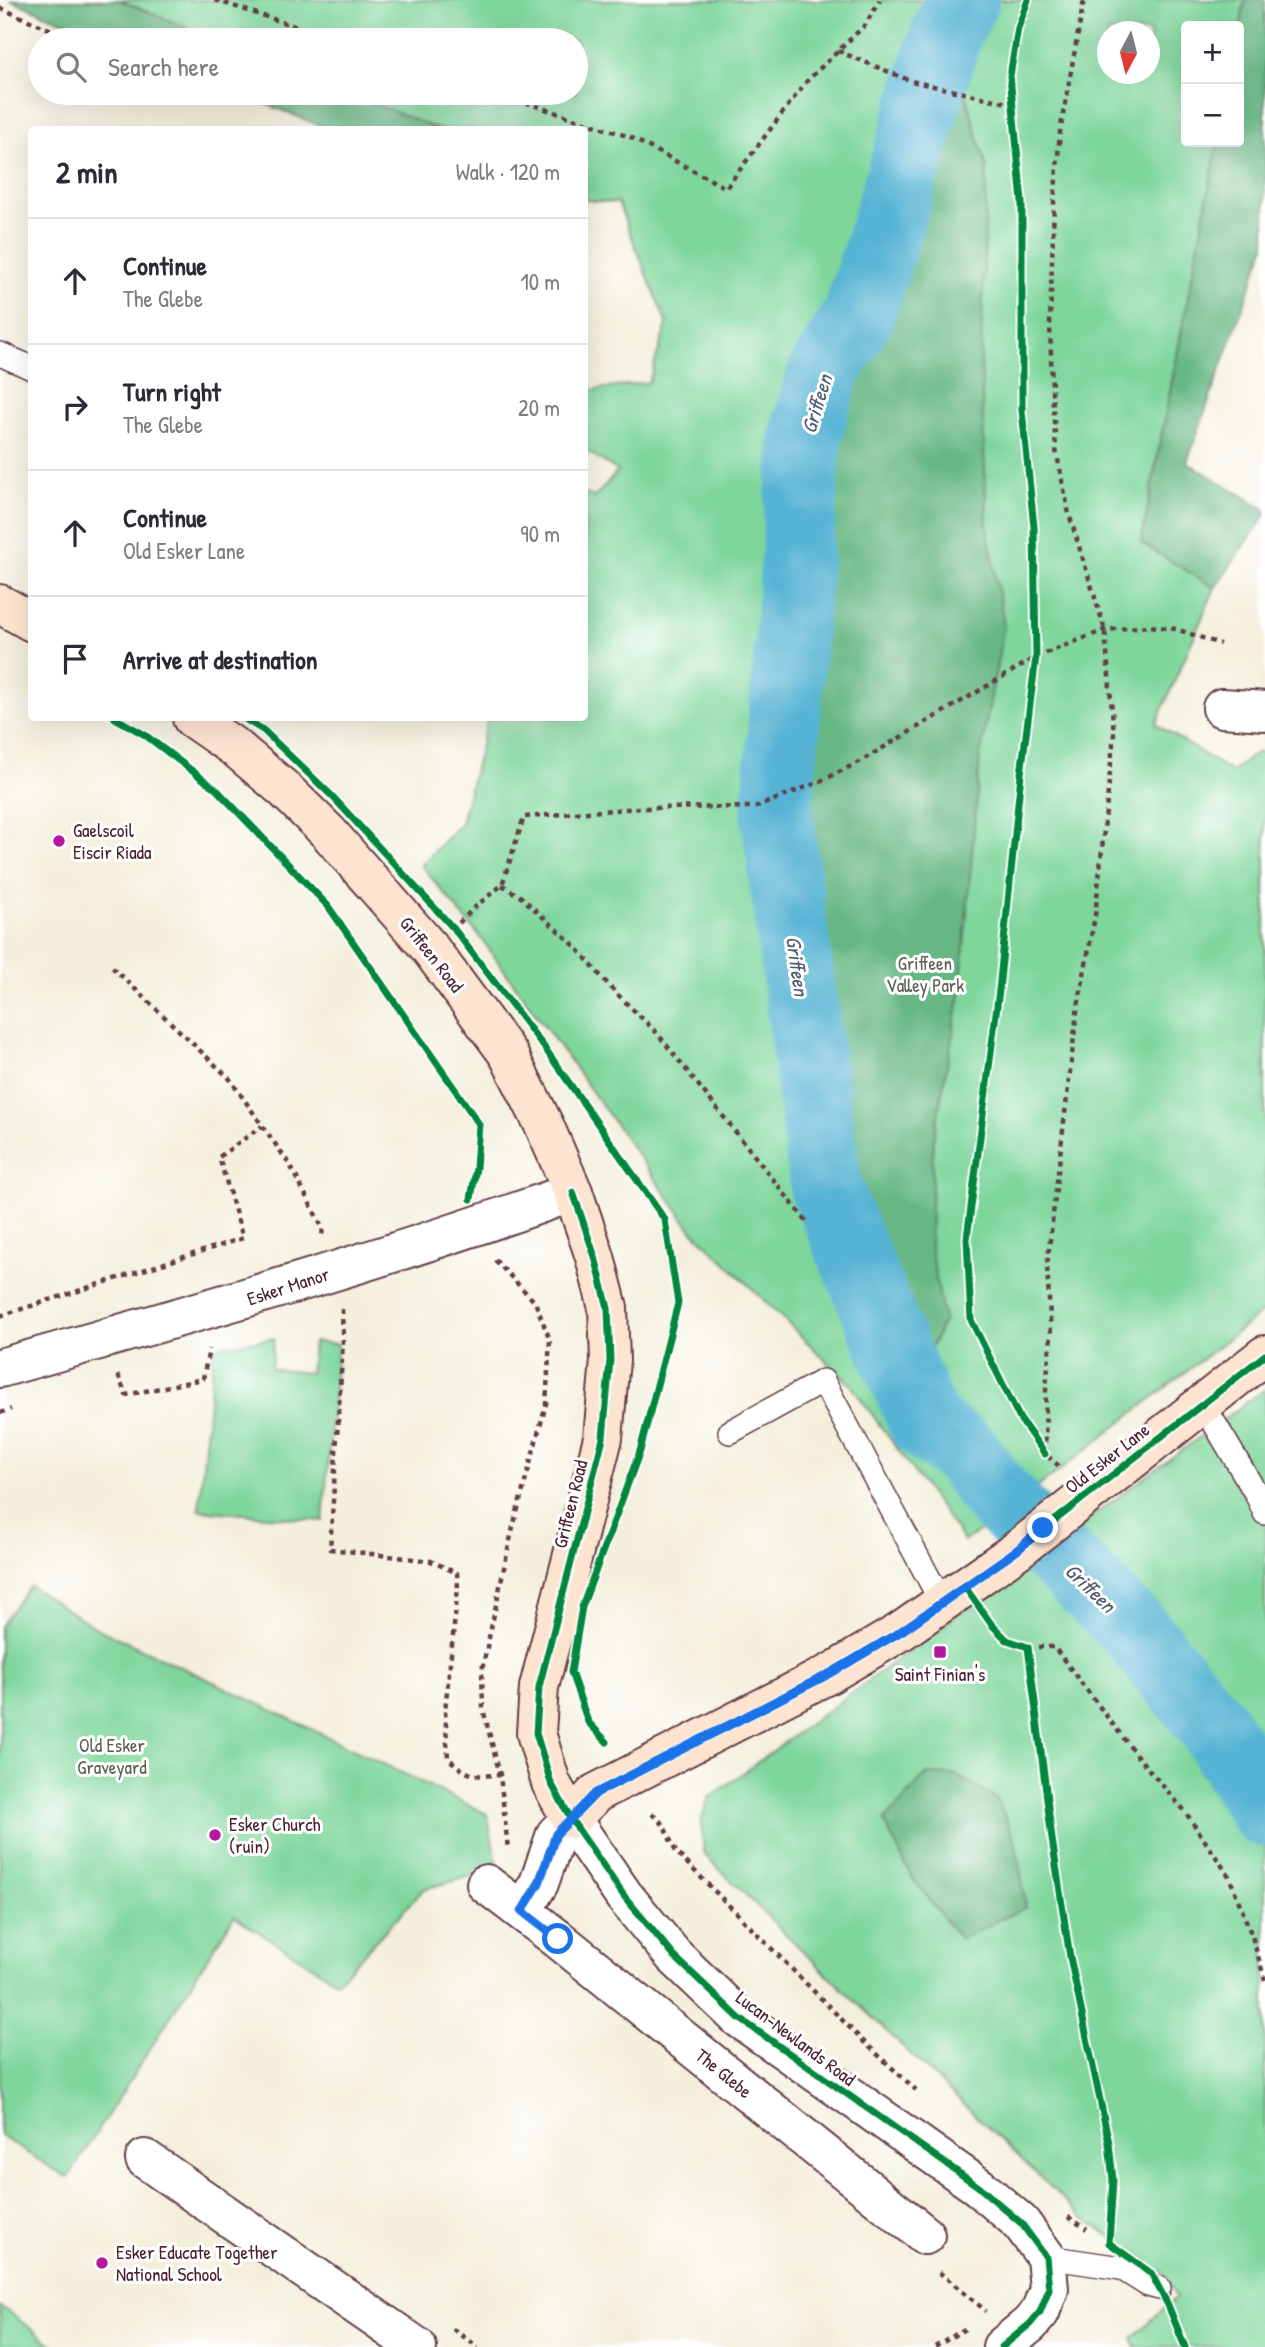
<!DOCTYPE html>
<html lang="en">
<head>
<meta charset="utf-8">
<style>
  body { margin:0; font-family:"Patrick Hand",sans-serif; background:#f7f7f7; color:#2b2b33 }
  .controls { position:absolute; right:21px; top:21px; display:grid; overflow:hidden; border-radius:7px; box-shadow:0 7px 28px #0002 }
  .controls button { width:63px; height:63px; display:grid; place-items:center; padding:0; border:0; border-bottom:2px solid #e1e1e2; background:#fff; color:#2b2b33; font:35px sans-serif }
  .compass { position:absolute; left:1097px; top:21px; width:63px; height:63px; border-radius:50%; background:#fff; box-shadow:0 7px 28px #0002; rotate:187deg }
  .stop { position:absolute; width:21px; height:21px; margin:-16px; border:5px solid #1a73e8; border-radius:50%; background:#fff }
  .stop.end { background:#1a73e8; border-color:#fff; box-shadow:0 2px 7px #0008 }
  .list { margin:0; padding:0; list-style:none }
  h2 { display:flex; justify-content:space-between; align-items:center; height:91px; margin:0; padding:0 28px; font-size:30px }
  h2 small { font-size:23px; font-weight:400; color:#7c7c81 }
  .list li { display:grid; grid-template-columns:46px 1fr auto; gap:21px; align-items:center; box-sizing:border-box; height:126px; padding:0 28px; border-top:2px solid #e1e1e2 }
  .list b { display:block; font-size:26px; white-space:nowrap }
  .list p { margin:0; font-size:23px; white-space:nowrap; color:#7c7c81 }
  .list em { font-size:23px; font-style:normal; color:#7c7c81 }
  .icon { flex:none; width:38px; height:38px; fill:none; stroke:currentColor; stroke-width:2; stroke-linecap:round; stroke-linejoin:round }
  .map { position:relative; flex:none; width:1265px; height:2347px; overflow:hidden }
  .search { position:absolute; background:#fff; box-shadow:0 7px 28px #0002; left:28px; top:28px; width:560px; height:77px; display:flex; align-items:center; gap:18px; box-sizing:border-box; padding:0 24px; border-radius:38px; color:#7c7c81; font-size:26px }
  .panel { position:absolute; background:#fff; box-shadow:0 7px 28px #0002; left:28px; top:126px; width:560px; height:595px; border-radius:7px }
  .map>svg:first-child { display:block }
  .green { fill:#7ed69b; stroke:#647a63; stroke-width:2; fill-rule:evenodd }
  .forest { fill:#66b783; stroke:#586b57; stroke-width:2 }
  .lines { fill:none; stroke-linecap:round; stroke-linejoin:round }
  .river { stroke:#56b3d4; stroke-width:72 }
  .lane-casing { stroke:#643e46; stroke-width:26 }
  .street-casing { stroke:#643e46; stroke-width:42 }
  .secondary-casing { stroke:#643e46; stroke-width:42 }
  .path { stroke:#643e46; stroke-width:4.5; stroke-dasharray:5 5; stroke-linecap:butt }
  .lane { stroke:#fff; stroke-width:23 }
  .street { stroke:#fff; stroke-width:38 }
  .secondary { stroke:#fde4d1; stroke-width:38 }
  .cycleway-casing { stroke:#fff; stroke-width:11 }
  .cycleway { stroke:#00873e; stroke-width:7 }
  .route { stroke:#1a73e8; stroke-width:9 }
  .poi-dot { fill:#b5179e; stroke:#fff; stroke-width:2.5 }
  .labels { text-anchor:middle; stroke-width:6; stroke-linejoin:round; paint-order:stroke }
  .poi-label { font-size:19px; fill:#4a1f2b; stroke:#fff; text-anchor:start }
  .street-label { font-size:19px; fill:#4a1f2b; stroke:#fff }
  .park-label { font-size:19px; fill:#5c5f52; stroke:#fff }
  .water-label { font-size:21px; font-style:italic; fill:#4f5a6f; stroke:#fff }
</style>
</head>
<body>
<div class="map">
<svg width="1265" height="2347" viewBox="0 0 1265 2347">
  <rect width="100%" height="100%" fill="#fff"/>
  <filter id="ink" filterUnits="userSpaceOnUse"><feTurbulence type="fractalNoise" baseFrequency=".0143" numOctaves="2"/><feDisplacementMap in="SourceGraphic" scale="14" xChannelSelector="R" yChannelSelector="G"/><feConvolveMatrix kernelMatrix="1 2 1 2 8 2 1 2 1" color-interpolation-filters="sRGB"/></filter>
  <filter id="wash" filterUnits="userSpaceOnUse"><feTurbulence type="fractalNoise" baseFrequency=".00686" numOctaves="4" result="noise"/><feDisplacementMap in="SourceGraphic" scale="28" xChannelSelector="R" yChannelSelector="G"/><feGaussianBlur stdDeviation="1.57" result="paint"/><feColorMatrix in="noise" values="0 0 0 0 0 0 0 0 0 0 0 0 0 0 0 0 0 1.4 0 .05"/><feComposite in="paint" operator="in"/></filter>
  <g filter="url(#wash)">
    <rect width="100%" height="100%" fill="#f4efdc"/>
    <path class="green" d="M10 0H1245L1239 33V26H1186V142H1218L1141 542 1215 588 1156 724 1232 772 1256 753 1265 752V1310L987 1527 964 1541 850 1384 692 1230 481 938 421 865 461 823 488 718H584L585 494 595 497 618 471 585 450V391L649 382 667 324 618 203 585 200 584 130 329 129 238 93H576V40H109ZM1108 32H1150V74H1108Z
      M274 1338 271 1369 310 1373 313 1342 338 1344 323 1521 199 1510 214 1347Z
      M1265 1389V2347H1136L1132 2338 1176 2297 1167 2276 1080 2215 837 1984 704 1854 701 1820 709 1798Z
      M30 1586 98 1629 220 1685 487 1814 498 1869 424 1889 337 1982 234 1916 68 2178 0 2136V1626Z
      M0 2306 56 2347H0Z"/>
    <path class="forest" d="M10 0H119L218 40H109Z
      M1245 0H1265V246L1187 462 1265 509V516L1215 588 1141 543 1218 142H1239V33Z
      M947 32 987 168 981 361 987 526 1004 625 980 757 960 994 933 1142 930 1246 944 1320 911 1391 826 1189 777 816 806 435 824 371 860 315Z
      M238 93H347L438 129H329Z
      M927 1774 956 1775 997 1799 1016 1842 1026 1907 960 1939 911 1876 884 1821Z"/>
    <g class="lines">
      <path class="river" d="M963 0 947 32 859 315 824 371 806 435 777 816 826 1189 925 1424 965 1453 999 1499 1136 1632 1214 1726 1265 1811"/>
    </g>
  </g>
  <g filter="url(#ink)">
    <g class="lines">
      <g class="lane-casing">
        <path id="lane" d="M0 354 32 368
          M1203 1404 1257 1495 1265 1513
          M730 1432 823 1381 942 1603
          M1046 2257 1121 2268 1148 2285 1159 2288"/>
      </g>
      <g class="street-casing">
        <path id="street" d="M1222 708 1265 711
          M0 1368C192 1314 385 1260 573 1192
          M486 1884 558 1939 925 2235
          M522 1911 539 1883 556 1834 571 1819 624 1896 674 1956 739 2018 979 2187 1021 2223 1046 2257 1049 2289 1040 2312 1030 2324 1002 2347
          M145 2159 417 2347"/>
      </g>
      <g class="secondary-casing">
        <path id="secondary" d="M0 604 32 622
          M192 718 237 749 284 789 328 832 428 946 508 1054 544 1125 573 1192 595 1257 608 1308 610 1360 603 1438 539 1687 536 1733 551 1783 571 1819 596 1793 831 1673 900 1632 1016 1551 1265 1355"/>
      </g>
      <path class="path" d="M215 0 337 40
        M0 8 75 40
        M838 51 911 81 1012 104
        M497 93 630 137 726 188 806 82 865 25 880 0
        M502 885 521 897 575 946 612 989 657 1033 807 1222
        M459 923 475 907 502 885 524 817 639 808 756 807 819 782 859 762 1036 657 1105 630 1149 626 1176 629 1220 644
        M112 967 229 1078 290 1165 323 1229 322 1235
        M495 1260 535 1302 550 1340 546 1404 512 1531 482 1670 483 1709 500 1775 508 1849
        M342 1309 343 1341 330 1549 431 1561 457 1573 458 1588 445 1710 448 1758C469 1777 472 1776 500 1775
        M0 1316 243 1238 219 1157 262 1126
        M118 1375 126 1395 203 1379 209 1349
        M0 1413 11 1409
        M1059 1466 1045 1454 1046 1388 1051 1335 1047 1265 1077 1012 1095 916 1114 734 1105 630 1069 514 1056 450 1052 391 1050 323 1054 203 1060 132 1084 0
        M988 1620 1007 1640 1028 1647 1052 1839 1070 1957 1109 2143 1113 2180 1109 2236
        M1028 1647H1054L1137 1756 1184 1810 1229 1876 1252 1936 1265 1980
        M652 1814 663 1824 676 1852 863 2041 916 2090
        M1068 2217 1087 2229
        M939 2272 986 2311
        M453 2329 478 2347
        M935 2347 968 2327
        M1179 2347 1184 2346"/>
      <use href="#lane" class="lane"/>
      <use href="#street" class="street"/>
      <use href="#secondary" class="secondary"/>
      <g class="cycleway-casing">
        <path id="cycleway" d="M1028 0 1018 28 1010 76 1022 202V410L1034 527 1036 657 1021 774 999 990 967 1238 971 1320 1020 1419 1045 1454
          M115 718 145 735 216 789 328 906 479 1124 476 1168 471 1199
          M243 718 263 730 332 796 454 929 544 1047 665 1220 678 1303 640 1451 582 1607 571 1672 588 1722 607 1742
          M573 1192 595 1257 608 1308 610 1360 603 1438 539 1687 536 1733 551 1783 571 1819 624 1896 674 1956 739 2018 979 2187 1021 2223 1046 2257 1049 2289 1040 2312 1030 2324 1002 2347
          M965 1587 992 1625 1007 1640 1028 1647 1052 1839 1070 1957 1109 2143 1113 2180 1109 2243 1151 2273 1168 2305 1185 2347
          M571 1819 596 1793 831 1673 900 1632 1016 1551 1265 1355"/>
      </g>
      <use href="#cycleway" class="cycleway"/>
    </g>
  </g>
  <g class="lines" filter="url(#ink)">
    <path class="route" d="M558 1939 522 1911 539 1883 556 1834 596 1793 831 1673 900 1632 1016 1551 1043 1528"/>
  </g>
  <g class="poi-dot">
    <circle cx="59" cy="841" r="7"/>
    <rect x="933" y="1645" width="14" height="14" rx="3.5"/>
    <circle cx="215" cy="1835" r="7"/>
    <circle cx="102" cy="2263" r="7"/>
  </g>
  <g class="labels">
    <g class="poi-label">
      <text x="73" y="837">Gaelscoil<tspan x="73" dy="22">Eiscir Riada</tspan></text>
      <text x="940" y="1681" text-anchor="middle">Saint Finian's</text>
      <text x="229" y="1831">Esker Church<tspan x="229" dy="22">(ruin)</tspan></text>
      <text x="116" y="2259">Esker Educate Together<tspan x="116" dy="22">National School</tspan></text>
    </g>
    <g class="street-label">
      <text transform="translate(432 954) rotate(52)" y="7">Griffeen Road</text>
      <text transform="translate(288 1286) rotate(-18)" y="7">Esker Manor</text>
      <text transform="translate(1107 1458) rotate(-38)" y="7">Old Esker Lane</text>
      <text transform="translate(570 1504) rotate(-76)" y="7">Griffeen Road</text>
      <text transform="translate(796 2038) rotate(37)" y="7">Lucan-Newlands Road</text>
      <text transform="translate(724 2073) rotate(39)" y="7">The Glebe</text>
    </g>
    <g class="park-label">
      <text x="925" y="970">Griffeen<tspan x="925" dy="22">Valley Park</tspan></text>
      <text x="112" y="1752">Old Esker<tspan x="112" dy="22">Graveyard</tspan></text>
    </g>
    <g class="water-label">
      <text transform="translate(817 404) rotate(-73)" y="7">Griffeen</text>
      <text transform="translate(797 966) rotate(82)" y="7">Griffeen</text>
      <text transform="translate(1090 1588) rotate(44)" y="7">Griffeen</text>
    </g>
  </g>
</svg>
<div class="controls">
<button>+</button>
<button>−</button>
</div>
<svg class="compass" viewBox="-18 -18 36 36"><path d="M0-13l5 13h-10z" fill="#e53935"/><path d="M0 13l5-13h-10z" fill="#7c7c81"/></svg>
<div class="stop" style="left:558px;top:1939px"></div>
<div class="stop end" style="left:1043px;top:1528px"></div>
<div class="search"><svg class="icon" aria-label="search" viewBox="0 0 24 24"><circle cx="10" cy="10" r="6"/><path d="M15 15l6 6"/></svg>Search here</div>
<section class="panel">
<h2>2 min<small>Walk · 120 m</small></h2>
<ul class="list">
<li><svg class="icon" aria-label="ahead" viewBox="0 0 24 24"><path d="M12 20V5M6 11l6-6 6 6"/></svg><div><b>Continue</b><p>The Glebe</p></div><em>10 m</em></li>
<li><svg class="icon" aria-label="right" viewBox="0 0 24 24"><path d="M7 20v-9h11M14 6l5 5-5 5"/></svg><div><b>Turn right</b><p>The Glebe</p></div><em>20 m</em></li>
<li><svg class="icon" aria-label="ahead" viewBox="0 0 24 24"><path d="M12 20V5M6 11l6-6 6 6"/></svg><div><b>Continue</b><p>Old Esker Lane</p></div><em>90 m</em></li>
<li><svg class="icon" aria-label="arrive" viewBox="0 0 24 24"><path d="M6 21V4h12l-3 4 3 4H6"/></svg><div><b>Arrive at destination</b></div></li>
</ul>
</section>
</div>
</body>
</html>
